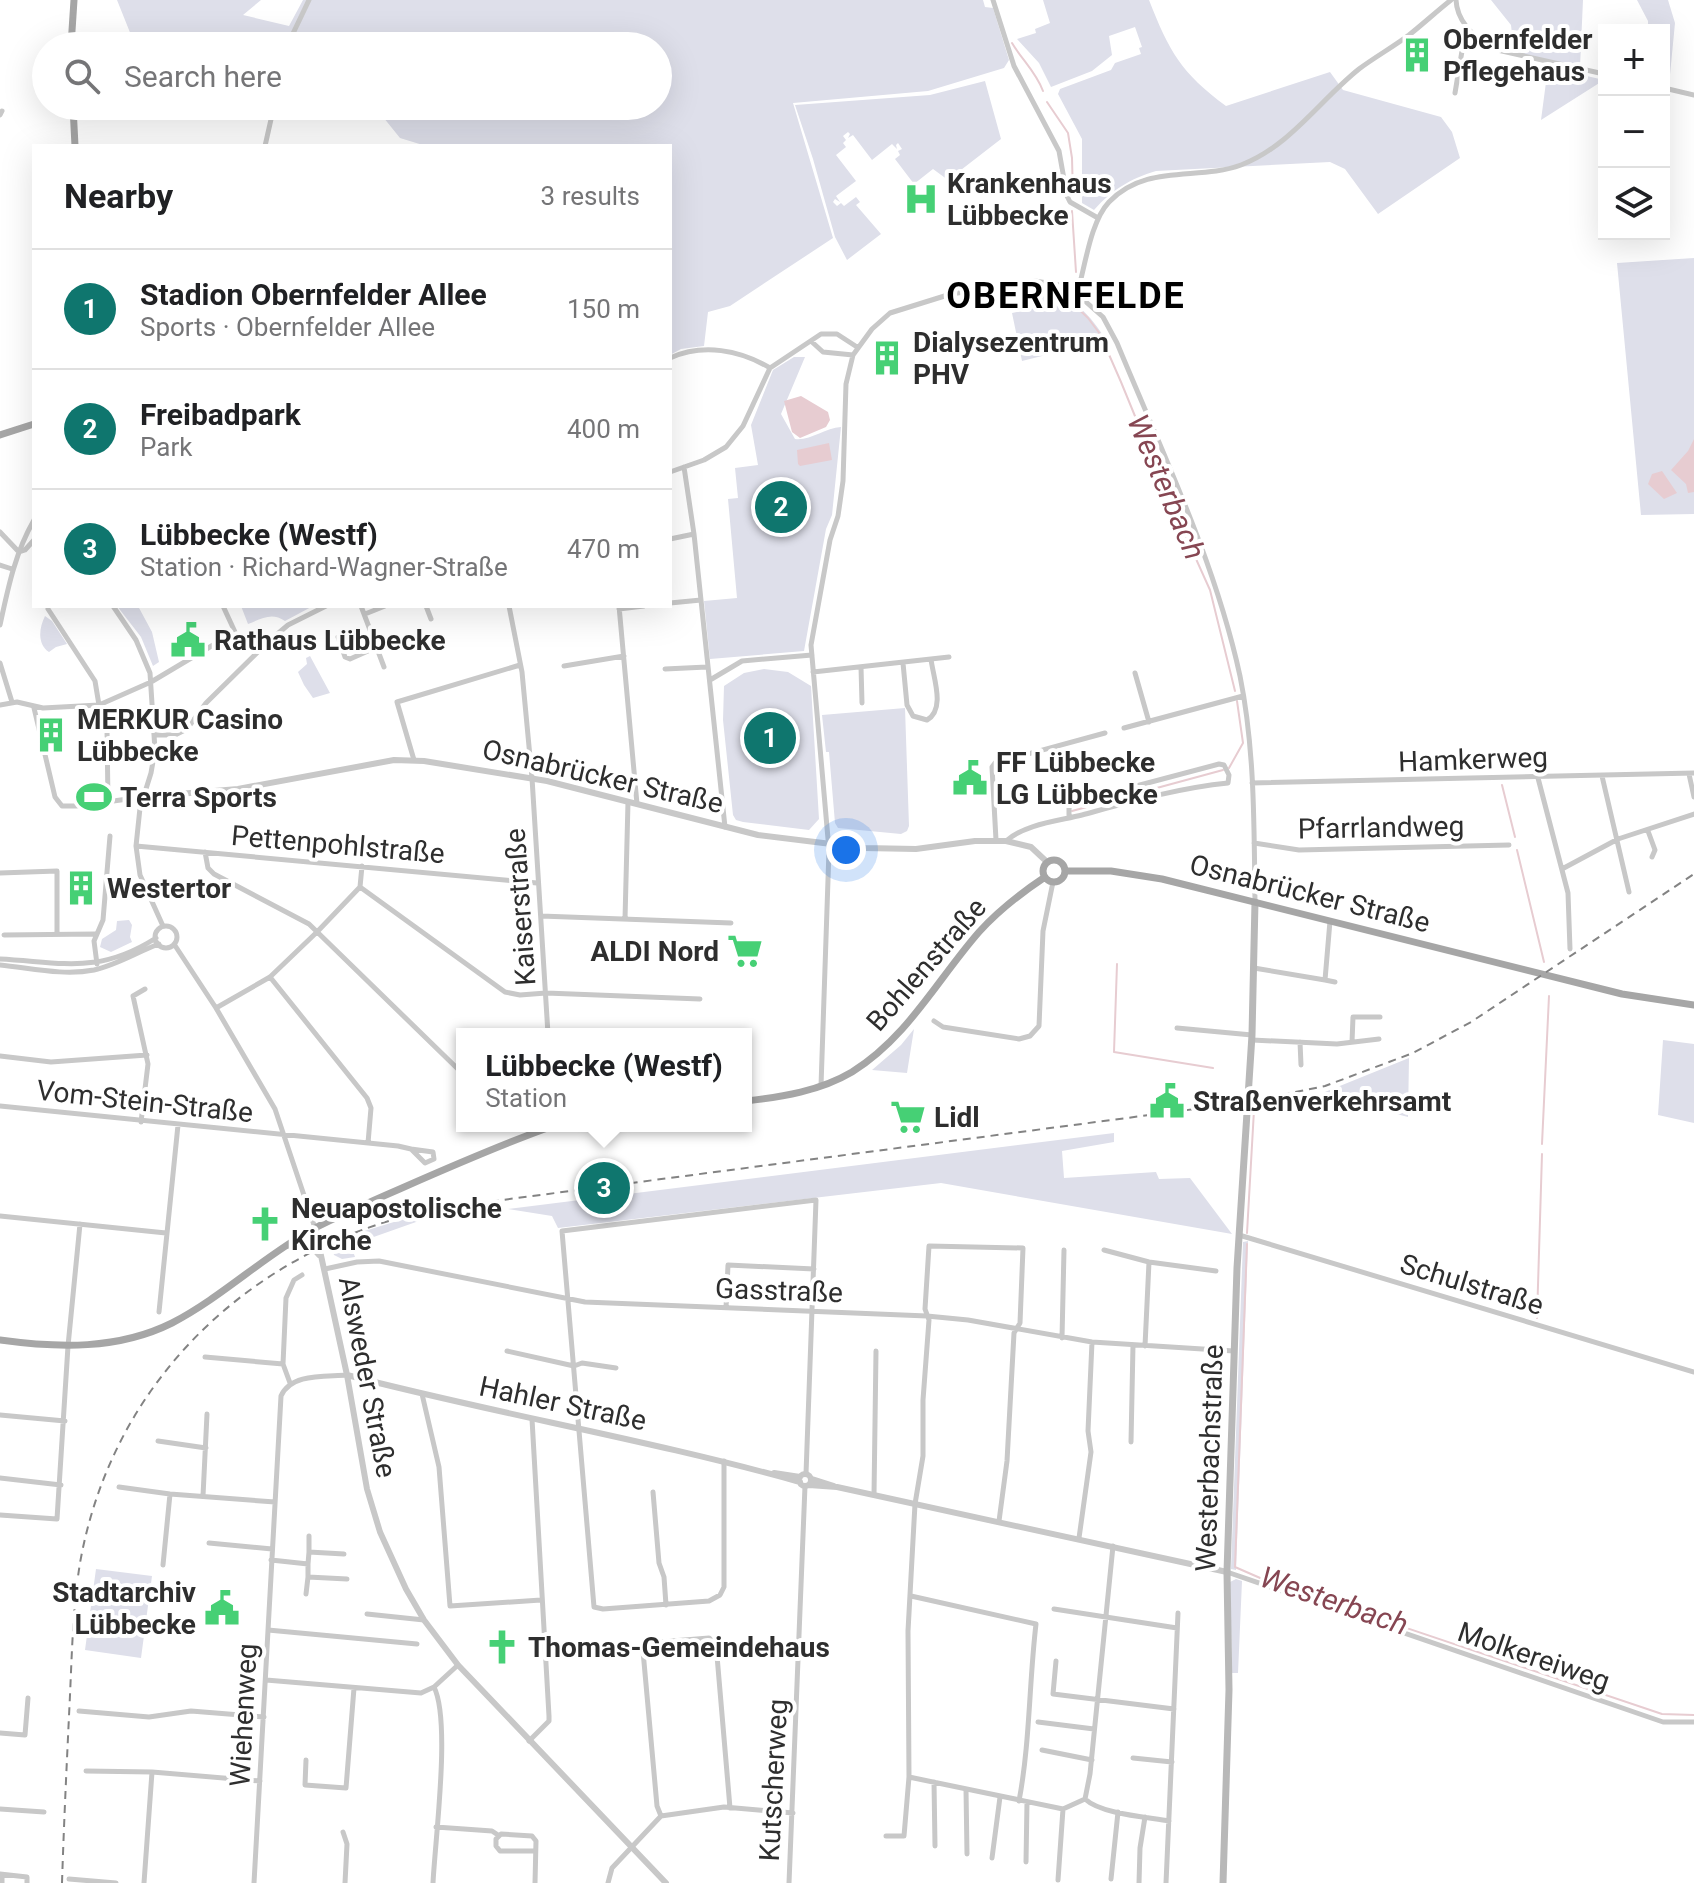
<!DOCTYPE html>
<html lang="en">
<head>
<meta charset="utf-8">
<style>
  body { margin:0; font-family:Roboto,sans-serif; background:#f2f2f2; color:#202124 }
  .controls { position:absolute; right:24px; top:24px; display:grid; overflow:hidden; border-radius:0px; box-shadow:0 8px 32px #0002 }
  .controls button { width:72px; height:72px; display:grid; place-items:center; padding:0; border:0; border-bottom:2px solid #e0e0e0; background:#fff; color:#202124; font:40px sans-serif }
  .you { position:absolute; left:846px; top:850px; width:28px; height:28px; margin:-20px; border:6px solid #fff; border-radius:50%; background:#1a73e8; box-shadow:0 0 0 12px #1a73e833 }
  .badge { display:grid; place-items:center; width:52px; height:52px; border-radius:50%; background:#0f766e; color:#fff; font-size:26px; font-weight:700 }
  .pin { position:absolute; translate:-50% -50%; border:4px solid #fff; box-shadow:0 2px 8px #0006 }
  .popup { position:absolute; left:456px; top:1028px; width:296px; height:104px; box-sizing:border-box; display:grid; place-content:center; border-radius:0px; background:#fff; filter:drop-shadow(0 2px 6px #0005); font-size:26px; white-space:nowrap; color:#757577 }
  .popup b { font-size:30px; color:#202124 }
  .popup::after { content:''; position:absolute; left:50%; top:100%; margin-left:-16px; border:16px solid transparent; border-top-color:#fff }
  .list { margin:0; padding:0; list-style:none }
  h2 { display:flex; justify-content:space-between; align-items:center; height:104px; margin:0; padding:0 32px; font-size:34px }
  h2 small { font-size:26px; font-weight:400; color:#757577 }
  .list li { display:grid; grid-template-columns:52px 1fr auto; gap:24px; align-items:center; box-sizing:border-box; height:120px; padding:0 32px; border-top:2px solid #e0e0e0 }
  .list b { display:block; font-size:30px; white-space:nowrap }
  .list p { margin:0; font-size:26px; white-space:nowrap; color:#757577 }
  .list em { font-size:26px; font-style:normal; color:#757577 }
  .icon { flex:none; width:44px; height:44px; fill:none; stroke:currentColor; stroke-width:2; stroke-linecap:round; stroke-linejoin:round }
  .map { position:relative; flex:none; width:1694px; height:1883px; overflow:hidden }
  .search { position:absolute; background:#fff; box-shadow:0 8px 32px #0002; left:32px; top:32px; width:640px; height:88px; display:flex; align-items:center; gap:20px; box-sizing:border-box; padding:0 28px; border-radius:44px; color:#757577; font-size:30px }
  .panel { position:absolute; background:#fff; box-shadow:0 8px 32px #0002; left:32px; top:144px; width:640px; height:464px; border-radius:0px }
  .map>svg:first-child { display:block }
  .green { fill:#dedfea }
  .water { fill:#e7ccd1 }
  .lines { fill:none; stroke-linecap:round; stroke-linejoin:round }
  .stream { stroke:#e7ccd1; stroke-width:2 }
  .minor { stroke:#c8c8c8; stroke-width:5 }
  .tertiary { stroke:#c8c8c8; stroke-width:6 }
  .secondary { stroke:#b8b8b8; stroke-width:7 }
  .primary { stroke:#a6a6a6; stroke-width:7 }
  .rail { stroke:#838383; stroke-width:2; stroke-dasharray:8 6; stroke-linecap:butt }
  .labels { text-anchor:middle; stroke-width:8; stroke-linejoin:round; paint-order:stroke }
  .poi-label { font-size:28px; font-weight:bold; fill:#2e2e2e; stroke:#fff; text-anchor:start }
  .street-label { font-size:28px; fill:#2e2e2e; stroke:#fff }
  .water-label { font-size:30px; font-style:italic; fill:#864652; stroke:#fff }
  .district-label { font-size:36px; font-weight:bold; letter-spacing:2px; fill:#000; stroke:#fff }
</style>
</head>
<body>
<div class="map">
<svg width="1694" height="1883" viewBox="0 0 1694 1883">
  <rect width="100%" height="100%" fill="#fff"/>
  <path class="green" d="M117 0H261L243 15 289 26 303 0H983L985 7 993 8 1009 60 1004 68 928 91 793 103 833 238 730 306 708 312 704 346 681 349 670 355V146H426L400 138 375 107 658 106V46H352L282 33 275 42 248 36 243 46H131L133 40Z
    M1043 0H1149C1169 51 1181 73 1226 106L1330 72 1343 90 1441 117 1452 132 1460 158 1378 214 1345 169 1330 162 1156 171C1130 179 1113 189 1094 210L1082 203V139L1058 94 1060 89 1111 70 1115 63 1141 54 1139 48 1142 47 1135 27 1109 36 1112 55 1092 71 1051 87 1039 63 1017 39 1036 33 1035 29 1050 23Z
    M1491 0H1583L1580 67 1514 52 1511 25Z
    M1637 0H1668L1675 23 1669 85 1664 84V30H1648V21Z
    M1548 67 1604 80 1541 120Z
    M985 81 1001 139 948 180 933 169 914 184 895 159 900 155 898 151 902 149 898 143 896 145 897 149 892 144 872 160 853 135 848 138 850 134 848 132 843 136 846 140 843 143 846 147 836 155 856 181 836 196 840 202 835 199 833 202 837 206 841 203 844 206 856 197 860 202 856 205 881 234 847 260 835 237 813 159 795 105 930 95Z
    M1694 258V514L1641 515 1617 263Z
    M1046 287C1074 299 1090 314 1106 340L1022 361 1012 313 1040 307Z
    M794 357H805L781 414 795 439C810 441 825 428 841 427L832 515 826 529 804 651 710 659 704 601 737 598 728 499 738 498 735 468 758 465 751 425 773 370Z
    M117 606H138L152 632 159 662 153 666 141 637Z
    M241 606H313L285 621C272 612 263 618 248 624Z
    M45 616 52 621 67 644 56 647 49 652C37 644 39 628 45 616Z
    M310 656 330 693 313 698 304 685 298 672 307 664 306 658Z
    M764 669 788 672 811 686 819 819 809 830 743 822 736 820 733 815 723 720 724 686 744 673Z
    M905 708 909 826 907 831 901 834 838 828 835 823 829 752H826L822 715Z
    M129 920 132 925 130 937 132 942 111 952 100 947 102 939 116 930 117 921Z
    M914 1029 907 1073 872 1070 901 1045Z
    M1663 1040 1694 1044V1123L1658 1115Z
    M1409 1058 1408 1117 1320 1094Z
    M1114 1133V1142L1062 1151 1064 1178 1156 1172 1159 1179 1190 1178 1232 1234 941 1183 558 1228 552 1216 508 1209Z
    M420 1214 433 1216 351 1245 355 1257 342 1259 334 1255 331 1245 358 1233Z
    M1248 1241 1236 1570 1231 1569 1243 1242Z
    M96 1569 152 1576 141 1658 85 1650Z
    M1236 1579 1242 1581 1238 1673H1232L1230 1582Z"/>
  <path class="water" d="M801 396 828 412 830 420 826 427 800 438 792 432 784 401Z
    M1694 439V492L1688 493 1686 484 1671 470 1688 451Z
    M829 443 832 460 800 466 798 464 797 450Z
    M1662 471 1677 493 1664 499 1648 484 1652 474Z"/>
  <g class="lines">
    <path class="stream" d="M1012 43C1022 60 1036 72 1043 91
      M1047 102 1068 133 1072 158 1073 196
      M1072 211 1076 272
      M1067 298 1088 318 1100 334 1121 382 1169 499 1210 590 1235 691
      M1229 768 1243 743 1237 701
      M1502 785 1515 837
      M1072 811 1223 770
      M1517 850 1544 962
      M1117 964 1114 1052 1213 1068
      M1542 1144 1549 996
      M1247 1233 1254 1110 1257 1103
      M1247 1244 1235 1567 1267 1581 1662 1714 1694 1715
      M1537 1318 1542 1154"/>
    <path class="minor" d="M993 0 1014 66 1059 151 1067 196 1070 202 1098 218
      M1456 0C1457 22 1475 38 1493 49L1604 74
      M287 46 309 0
      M1664 88 1694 95
      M1455 93 1466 27
      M0 115 2 111
      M265 146 274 106
      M1077 294C1085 268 1090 222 1109 202 1146 163 1198 181 1241 165 1289 147 1320 100 1359 69 1375 57 1393 47 1409 35 1423 24 1437 11 1451 0
      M812 342 823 352 853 355
      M670 358C703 343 740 350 770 368
      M684 467 694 534 725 827
      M670 472 704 460 726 447 743 426 770 368 821 334H837L857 347
      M0 532 18 551
      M670 539 694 534
      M19 552 25 550 34 540
      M0 565 12 569
      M670 603 701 600
      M113 606 136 640 150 673 155 750 151 773 140 808 136 846 140 875 163 926
      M361 606 384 667
      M426 606 431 619
      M509 606 522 672 532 778 548 1034
      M619 606 637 804
      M48 609 95 681 99 705 107 729 108 803
      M619 609 644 606
      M365 614 385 606
      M0 625C8 588 15 553 34 520
      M338 637 345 657 350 659 377 647
      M0 663 12 702
      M903 663 907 705 913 716 927 720C946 709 933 677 931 659
      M564 666 624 656
      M861 667 862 703
      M665 669 707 667
      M813 672 949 657
      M1135 673 1149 722
      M710 680 742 661 812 655
      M0 705 17 702 43 708 99 705 151 682 235 632 223 606
      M34 708 55 797 62 806H76L143 797
      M1124 728 1243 696
      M155 735H175L187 729 206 703 269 641 288 625 326 606
      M414 760 397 702 520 665
      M1689 774 1694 797
      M1602 776 1629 892
      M1538 778 1568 893 1570 949
      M1252 783 1694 773
      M1648 831 1655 850 1652 857
      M996 840 992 767 995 763 1105 733
      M1006 841C1025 824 1058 821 1082 815 1130 802 1178 788 1228 783L1229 775 1224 765 1219 764 1072 803 1069 808V818
      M1254 843 1299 850 1509 845
      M136 846 537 883
      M205 852 208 868 214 874 309 924 462 1073
      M1562 869 1618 839 1694 814
      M0 873 57 871V934
      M360 887 505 992 520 995 546 993 700 999
      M541 916 731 923
      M625 919 628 802
      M155 937a11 11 0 1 1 22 0a11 11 0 1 1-22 0Z
      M4 935 95 934
      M174 944 216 1008 275 1109 315 1228
      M0 959C62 962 98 975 156 938
      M97 964 94 941 103 920 110 836
      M0 965C31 968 63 976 94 970 117 965 137 952 159 944
      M1254 968 1325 980 1330 921
      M270 977 367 1098 371 1108 368 1143
      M1325 980 1335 982
      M216 1008 270 977 317 932 360 887 362 866
      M934 1021 943 1027 1019 1039 1030 1036 1039 1026 1043 931 1053 882
      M1177 1028 1252 1035
      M1252 1040 1337 1044 1379 1039
      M1300 1042 1301 1065
      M1352 1042 1353 1017H1380
      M0 1056 51 1062 147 1055
      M821 1086 829 850 811 645 830 540 838 516 843 481 846 384 853 355 872 329 890 313 951 294 1035 281 1059 285 1077 294 1103 317 1117 343C1162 452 1215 561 1240 676 1255 750 1254 827 1255 902
      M0 1106 398 1146 411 1149 425 1163 434 1159 433 1152 411 1149
      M141 1122 148 1064 133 996 145 989
      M0 1216 166 1233
      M1239 1235 1694 1372
      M1104 1250 1149 1262 1216 1271
      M325 1269 357 1262 379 1261 585 1302 927 1316 968 1320 1092 1342 1234 1351
      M726 1308 728 1265 814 1269
      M159 1312 178 1125
      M1062 1338 1064 1250
      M1145 1346 1149 1262
      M507 1351 574 1366 582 1363 616 1368
      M205 1357 283 1364
      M290 1383 283 1364 286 1298 294 1280 302 1275
      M422 1394 439 1467 450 1606 541 1600
      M0 1415 65 1421
      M158 1441 206 1448
      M1131 1442 1133 1345
      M724 1461V1587L720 1595 709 1601 603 1609 594 1607 562 1231 816 1200 806 1474
      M0 1478 61 1485
      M119 1487 170 1494 275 1502
      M653 1492 659 1563 664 1577 666 1605
      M874 1495 876 1351
      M203 1496 207 1414
      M0 1515 57 1519 68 1346 80 1224
      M999 1521 1007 1461 1014 1333 1020 1323 1023 1248 929 1246 925 1309 929 1320 923 1400V1456L915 1504 908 1631 909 1777 1063 1809 1085 1799
      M1079 1538 1091 1452 1088 1431 1092 1342
      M209 1543 272 1549
      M1113 1546 1090 1774 1085 1799C1101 1814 1146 1817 1169 1821
      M309 1552V1536
      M271 1560 308 1564V1577L347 1579
      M308 1564 309 1552 344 1554
      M163 1565 170 1494
      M1227 1572 1663 1722H1694
      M306 1594 308 1577
      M911 1596 1036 1624C1029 1683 1030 1743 1019 1801
      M1054 1609 1177 1628
      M367 1614 424 1620
      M268 1630 417 1644
      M1056 1661 1053 1694 1174 1709
      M266 1680 421 1693 434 1687 458 1665
      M79 1711 149 1717 191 1711 264 1717
      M1038 1722 1094 1729
      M0 1733 25 1735 28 1698
      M529 1741 549 1721V1716L532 1419
      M1042 1750 1092 1760
      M1133 1758 1172 1762
      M306 1760 305 1785 346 1788 354 1688
      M86 1771 152 1772
      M934 1782 935 1846
      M966 1789 967 1854
      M0 1809 44 1812
      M661 1816 657 1806 643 1651 647 1643 709 1638 716 1644 730 1808
      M436 1827 492 1831 498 1835
      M343 1832 347 1844 345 1883
      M886 1836H904L909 1777
      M534 1851H500L496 1846V1839L501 1834 532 1836 536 1841 535 1883
      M992 1858 1000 1797
      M1026 1862 1027 1802
      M0 1874 27 1877V1883
      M69 1879 116 1883
      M1111 1879 1118 1812
      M1058 1880 1063 1809
      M2 1883V1875
      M144 1883 152 1772 260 1781
      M254 1883 281 1396C291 1373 325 1377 347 1375
      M433 1883C435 1840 451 1721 434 1687
      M608 1883 612 1868 661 1816 724 1807 793 1813
      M789 1883 805 1486
      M1139 1883 1140 1848 1145 1817
      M1166 1883 1178 1613"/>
    <path class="tertiary" d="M143 797 238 789 394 760 424 761 547 781 758 835 864 848 916 849 975 841H1006L1031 847 1047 862
      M315 1228 347 1375 367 1489 380 1532 406 1589 424 1620 458 1665 666 1883
      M287 1246C301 1243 310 1243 319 1255
      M347 1375C497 1414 650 1440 800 1482
      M774 1473 800 1477
      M799 1480a6 6 0 1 1 12 0a6 6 0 1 1-12 0Z
      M812 1479 834 1486
      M809 1485 837 1487 1227 1572"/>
    <path class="secondary" d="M1223 1883 1229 1690 1227 1572 1237 1268 1252 1035 1255 902"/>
    <path class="primary" d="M71 46 74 0
      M73 106 75 146
      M0 435 34 424
      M1043 871a11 11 0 1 1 22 0a11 11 0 1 1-22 0Z
      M1065 871H1111L1162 879 1622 994 1694 1005
      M746 1101C782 1097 820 1091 852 1072 908 1037 937 980 979 932 998 911 1021 893 1045 877
      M0 1340C58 1348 118 1350 172 1323 222 1297 264 1256 313 1229 342 1214 372 1201 402 1188 452 1166 502 1144 553 1126"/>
    <path class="rail" d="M62 1883C64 1820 67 1758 70 1695 72 1651 73 1606 80 1563 113 1376 258 1243 441 1208L1241 1103 1325 1086 1413 1053 1471 1022 1694 874"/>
  </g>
  <defs>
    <g id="building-bare" transform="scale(2.76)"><path d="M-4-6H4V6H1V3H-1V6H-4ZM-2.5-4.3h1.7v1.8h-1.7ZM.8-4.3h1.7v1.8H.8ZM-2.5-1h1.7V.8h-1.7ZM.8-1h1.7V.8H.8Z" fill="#46d075" stroke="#fff" stroke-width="2.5" paint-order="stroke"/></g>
    <g id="hospital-bare" transform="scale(2.76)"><path d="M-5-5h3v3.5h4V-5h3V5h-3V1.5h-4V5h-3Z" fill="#46d075" stroke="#fff" stroke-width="2.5" paint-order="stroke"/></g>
    <g id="civic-bare" transform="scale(2.76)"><path d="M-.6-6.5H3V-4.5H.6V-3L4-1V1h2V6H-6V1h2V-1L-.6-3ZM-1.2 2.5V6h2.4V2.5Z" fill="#46d075" stroke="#fff" stroke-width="2.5" paint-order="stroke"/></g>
    <g id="stadium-bare" transform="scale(2.76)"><path d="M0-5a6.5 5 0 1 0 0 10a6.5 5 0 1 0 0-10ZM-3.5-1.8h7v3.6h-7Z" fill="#46d075" stroke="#fff" stroke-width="2.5" paint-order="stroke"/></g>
    <g id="supermarket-bare" transform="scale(2.76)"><path d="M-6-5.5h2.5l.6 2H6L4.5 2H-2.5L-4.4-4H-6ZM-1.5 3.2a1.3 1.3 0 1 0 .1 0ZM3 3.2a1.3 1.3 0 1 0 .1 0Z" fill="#46d075" stroke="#fff" stroke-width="2.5" paint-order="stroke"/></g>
    <g id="church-bare" transform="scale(2.76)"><path d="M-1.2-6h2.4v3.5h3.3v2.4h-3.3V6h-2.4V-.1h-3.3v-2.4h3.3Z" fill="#46d075" stroke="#fff" stroke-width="2.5" paint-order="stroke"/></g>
  </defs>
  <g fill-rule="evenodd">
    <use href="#building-bare" x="1417" y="55"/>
    <use href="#hospital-bare" x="921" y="199"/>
    <use href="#building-bare" x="887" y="358"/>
    <use href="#civic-bare" x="188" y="640"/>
    <use href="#building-bare" x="51" y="735"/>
    <use href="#civic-bare" x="970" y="778"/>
    <use href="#stadium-bare" x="94" y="797"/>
    <use href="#building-bare" x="81" y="888"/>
    <use href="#supermarket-bare" x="745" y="951"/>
    <use href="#civic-bare" x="1167" y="1101"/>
    <use href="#supermarket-bare" x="908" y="1117"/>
    <use href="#church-bare" x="265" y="1224"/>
    <use href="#civic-bare" x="222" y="1608"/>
    <use href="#church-bare" x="502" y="1647"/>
  </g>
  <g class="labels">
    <g class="poi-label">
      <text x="1443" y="49">Obernfelder<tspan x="1443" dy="32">Pflegehaus</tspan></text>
      <text x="947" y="193">Krankenhaus<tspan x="947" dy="32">Lübbecke</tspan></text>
      <text x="913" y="352">Dialysezentrum<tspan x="913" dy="32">PHV</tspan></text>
      <text x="214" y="650">Rathaus Lübbecke</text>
      <text x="77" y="729">MERKUR Casino<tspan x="77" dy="32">Lübbecke</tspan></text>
      <text x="996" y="772">FF Lübbecke<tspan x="996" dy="32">LG Lübbecke</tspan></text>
      <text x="120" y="807">Terra Sports</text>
      <text x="107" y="898">Westertor</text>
      <text x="719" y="961" text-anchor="end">ALDI Nord</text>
      <text x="1193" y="1111">Straßenverkehrsamt</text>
      <text x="934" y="1127">Lidl</text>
      <text x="291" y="1218">Neuapostolische<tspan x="291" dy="32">Kirche</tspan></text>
      <text x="196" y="1602" text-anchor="end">Stadtarchiv<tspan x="196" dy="32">Lübbecke</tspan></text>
      <text x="528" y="1657">Thomas-Gemeindehaus</text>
    </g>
    <g class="street-label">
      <text transform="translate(1473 759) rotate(-2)" y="10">Hamkerweg</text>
      <text transform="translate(603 776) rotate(13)" y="10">Osnabrücker Straße</text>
      <text transform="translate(1381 827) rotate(-1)" y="10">Pfarrlandweg</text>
      <text transform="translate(338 844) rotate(5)" y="10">Pettenpohlstraße</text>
      <text transform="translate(1310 893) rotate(14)" y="10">Osnabrücker Straße</text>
      <text transform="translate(520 907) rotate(-94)" y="10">Kaiserstraße</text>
      <text transform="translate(926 964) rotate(-49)" y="10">Bohlenstraße</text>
      <text transform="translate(145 1101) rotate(6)" y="10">Vom-Stein-Straße</text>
      <text transform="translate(1472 1284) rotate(17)" y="10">Schulstraße</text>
      <text transform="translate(779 1290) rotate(2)" y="10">Gasstraße</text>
      <text transform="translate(368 1377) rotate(79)" y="10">Alsweder Straße</text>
      <text transform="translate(563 1403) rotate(12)" y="10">Hahler Straße</text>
      <text transform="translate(1209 1458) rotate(-88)" y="10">Westerbachstraße</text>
      <text transform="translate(1534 1656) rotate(19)" y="10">Molkereiweg</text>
      <text transform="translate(243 1715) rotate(-87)" y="10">Wiehenweg</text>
      <text transform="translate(773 1780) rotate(-87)" y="10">Kutscherweg</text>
    </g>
    <g class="water-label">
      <text transform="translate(1166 487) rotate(67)" y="10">Westerbach</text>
      <text transform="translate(1334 1601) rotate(19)" y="10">Westerbach</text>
    </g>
    <g class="district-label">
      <text x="1066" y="308">OBERNFELDE</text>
    </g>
  </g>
</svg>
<div class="controls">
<button>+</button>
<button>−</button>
<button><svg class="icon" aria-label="layers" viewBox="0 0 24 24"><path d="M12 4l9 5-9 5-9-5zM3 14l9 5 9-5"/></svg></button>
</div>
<div class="you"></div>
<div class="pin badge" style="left:770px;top:738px">1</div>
<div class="pin badge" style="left:781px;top:507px">2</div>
<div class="pin badge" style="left:604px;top:1188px">3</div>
<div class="popup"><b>Lübbecke (Westf)</b>Station</div>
<div class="search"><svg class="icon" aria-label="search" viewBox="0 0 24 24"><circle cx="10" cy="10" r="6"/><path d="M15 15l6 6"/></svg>Search here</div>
<section class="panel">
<h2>Nearby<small>3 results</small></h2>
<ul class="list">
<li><span class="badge">1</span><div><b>Stadion Obernfelder Allee</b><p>Sports · Obernfelder Allee</p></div><em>150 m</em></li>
<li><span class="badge">2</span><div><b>Freibadpark</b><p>Park</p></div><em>400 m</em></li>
<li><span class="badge">3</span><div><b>Lübbecke (Westf)</b><p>Station · Richard-Wagner-Straße</p></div><em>470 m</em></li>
</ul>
</section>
</div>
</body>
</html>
